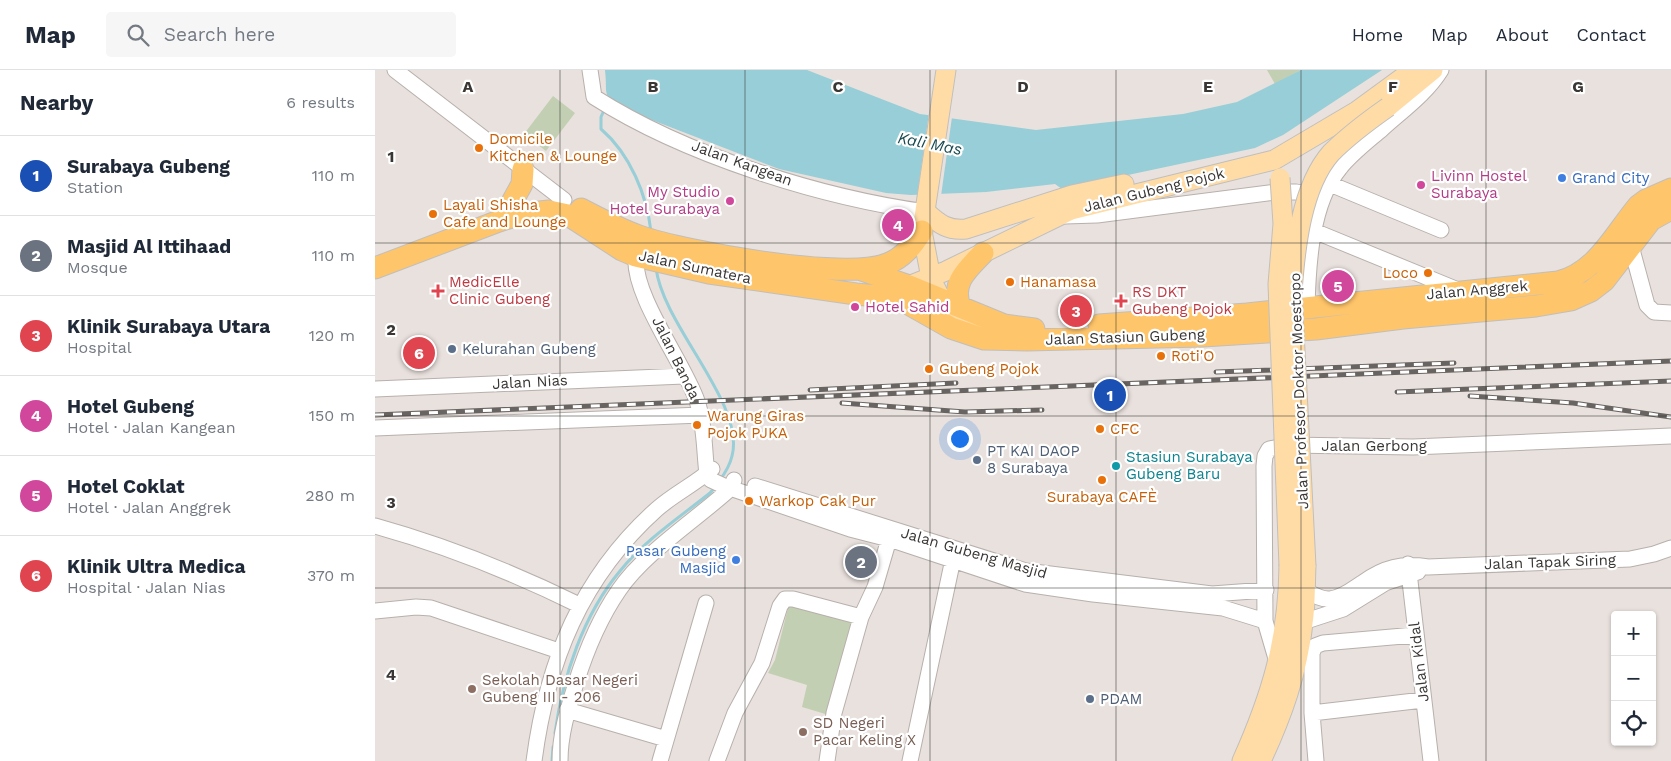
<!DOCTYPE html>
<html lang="en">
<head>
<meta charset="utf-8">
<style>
  body { margin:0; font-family:"Work Sans",sans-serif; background:#f6f6f7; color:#1f2937 }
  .controls { position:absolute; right:15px; bottom:15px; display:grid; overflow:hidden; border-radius:5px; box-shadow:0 1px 4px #0004 }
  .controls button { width:45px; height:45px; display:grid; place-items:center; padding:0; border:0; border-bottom:1px solid #e0e1e3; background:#fff; color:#1f2937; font:25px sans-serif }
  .you { position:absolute; left:584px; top:368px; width:18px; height:18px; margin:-12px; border:4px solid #fff; border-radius:50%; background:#1a73e8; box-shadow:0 0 0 8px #1a73e833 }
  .badge { display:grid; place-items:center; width:32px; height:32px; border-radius:50%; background:#2563eb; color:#fff; font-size:16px; font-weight:700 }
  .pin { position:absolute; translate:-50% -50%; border:2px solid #fff; box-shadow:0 1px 5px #0006 }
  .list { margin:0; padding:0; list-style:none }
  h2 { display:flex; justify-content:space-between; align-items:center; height:65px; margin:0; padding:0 20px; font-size:21px }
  h2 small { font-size:16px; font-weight:400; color:#747a83 }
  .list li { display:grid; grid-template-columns:32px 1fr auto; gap:15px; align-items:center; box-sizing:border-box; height:80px; padding:0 20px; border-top:1px solid #e0e1e3 }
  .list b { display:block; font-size:19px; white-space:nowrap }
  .list p { margin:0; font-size:16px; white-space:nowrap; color:#747a83 }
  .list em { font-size:16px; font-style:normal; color:#747a83 }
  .icon { flex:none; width:28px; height:28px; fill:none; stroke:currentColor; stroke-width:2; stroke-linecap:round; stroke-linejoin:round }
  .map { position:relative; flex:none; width:1296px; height:691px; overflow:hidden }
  header { display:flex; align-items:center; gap:30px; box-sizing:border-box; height:70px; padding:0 25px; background:#fff; border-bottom:1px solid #e0e1e3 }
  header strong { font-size:24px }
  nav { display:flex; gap:28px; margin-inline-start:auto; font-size:18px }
  .search { width:350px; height:45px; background:#f6f6f7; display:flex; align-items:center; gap:12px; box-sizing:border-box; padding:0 18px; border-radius:5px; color:#747a83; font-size:19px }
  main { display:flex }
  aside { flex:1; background:#fff }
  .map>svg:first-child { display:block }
  .green { fill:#c3cfb2 }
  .water { fill:#97ced7 }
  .pier { fill:#e9e1dd }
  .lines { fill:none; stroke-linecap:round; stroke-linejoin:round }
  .stream { stroke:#97ced7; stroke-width:3 }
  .minor-casing { stroke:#b8b0ac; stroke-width:17 }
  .major-casing { stroke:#c0bfbe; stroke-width:21 }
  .highway-casing { stroke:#c0bfbe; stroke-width:23 }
  .minor { stroke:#fff; stroke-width:15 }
  .major { stroke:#ffdca6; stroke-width:19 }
  .highway { stroke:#ffc56a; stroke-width:21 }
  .rail-casing { stroke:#686461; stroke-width:5 }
  .rail { stroke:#fff; stroke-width:3; stroke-dasharray:9; stroke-linecap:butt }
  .major-bridge-casing { stroke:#c0bfbe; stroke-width:21; stroke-linecap:butt }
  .major-bridge { stroke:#ffdca6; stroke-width:19 }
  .grid { fill:none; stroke:#393634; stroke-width:1; stroke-opacity:0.55 }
  .food-dot { fill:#e8710a; stroke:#fff; stroke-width:2 }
  .shop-dot { fill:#3f7fe0; stroke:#fff; stroke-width:2 }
  .hotel-dot { fill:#d1479c; stroke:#fff; stroke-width:2 }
  .health-dot { fill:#e0444e; stroke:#fff; stroke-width:2 }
  .service-dot { fill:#5c6f8a; stroke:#fff; stroke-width:2 }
  .culture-dot { fill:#0f9aa8; stroke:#fff; stroke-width:2 }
  .education-dot { fill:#8d6e63; stroke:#fff; stroke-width:2 }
  .labels { text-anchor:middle; stroke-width:4.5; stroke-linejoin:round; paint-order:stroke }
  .food-label { font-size:15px; fill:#c56008; stroke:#fff; text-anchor:start }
  .street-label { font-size:15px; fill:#393634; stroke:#fff }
  .hotel-label { font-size:15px; fill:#b23c85; stroke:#fff; text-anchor:start }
  .shop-label { font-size:15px; fill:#366cbe; stroke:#fff; text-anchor:start }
  .health-label { font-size:15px; fill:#be3a42; stroke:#fff; text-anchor:start }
  .service-label { font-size:15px; fill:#4e5e75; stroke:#fff; text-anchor:start }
  .culture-label { font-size:15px; fill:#0d838f; stroke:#fff; text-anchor:start }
  .education-label { font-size:15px; fill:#785e54; stroke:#fff; text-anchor:start }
  .water-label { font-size:16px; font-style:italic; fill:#18494f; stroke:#fff }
  .grid-label { font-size:16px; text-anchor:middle; font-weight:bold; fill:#393634; stroke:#fff; stroke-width:4.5; stroke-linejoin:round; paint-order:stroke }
</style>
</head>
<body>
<header>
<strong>Map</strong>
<div class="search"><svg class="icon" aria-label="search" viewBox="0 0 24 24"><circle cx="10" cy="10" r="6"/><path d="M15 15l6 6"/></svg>Search here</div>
<nav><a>Home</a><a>Map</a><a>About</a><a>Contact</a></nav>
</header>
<main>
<aside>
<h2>Nearby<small>6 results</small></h2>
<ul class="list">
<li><span class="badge" style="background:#1a4fb4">1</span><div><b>Surabaya Gubeng</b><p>Station</p></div><em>110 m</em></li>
<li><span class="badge" style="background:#6b7280">2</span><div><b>Masjid Al Ittihaad</b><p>Mosque</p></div><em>110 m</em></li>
<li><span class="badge" style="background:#e0444e">3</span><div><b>Klinik Surabaya Utara</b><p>Hospital</p></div><em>120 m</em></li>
<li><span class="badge" style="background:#d1479c">4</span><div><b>Hotel Gubeng</b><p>Hotel · Jalan Kangean</p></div><em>150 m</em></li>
<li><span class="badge" style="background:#d1479c">5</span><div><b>Hotel Coklat</b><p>Hotel · Jalan Anggrek</p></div><em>280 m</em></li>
<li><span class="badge" style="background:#e0444e">6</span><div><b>Klinik Ultra Medica</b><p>Hospital · Jalan Nias</p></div><em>370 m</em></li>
</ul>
</aside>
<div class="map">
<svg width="1296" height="691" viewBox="0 0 1296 691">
  <rect width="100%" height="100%" fill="#e9e1dd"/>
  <path class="green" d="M892 0H926L900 14Z
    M178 26 200 43 171 81 149 64Z
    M415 530 484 548 457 646 427 637 432 615 393 603 400 590Z"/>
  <path class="water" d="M230 0H432L545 44 661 60 808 44 862 32 926 0H1007L908 65 880 78 687 119 680 114 611 122 536 125 511 123 404 99 251 40C225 24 233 27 230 0Z"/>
  <path class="pier" d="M554 43 577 47 566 126 542 127Z"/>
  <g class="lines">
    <path class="stream" d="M230 38 226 47V59C255 84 272 125 276 162
      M281 198C288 256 371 334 357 386 355 395 350 403 345 410
      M180 663C188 606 208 545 245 501 270 470 305 447 335 423L340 417
      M177 691 178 677"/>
    <g class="minor-casing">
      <path id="minor" d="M20 0 189 130
        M215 0 219 27C310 85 444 127 551 142
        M955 114 1066 160
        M690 146 722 145 901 122H921L943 126
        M939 161 1083 220
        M1256 176 1272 235 1279 242 1296 243
        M261 186C257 225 309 293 322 331 330 355 329 380 332 404
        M932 238C933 195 936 133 965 98 976 84 993 71 1007 59 1028 40 1051 24 1066 0
        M0 319 309 306
        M0 358 326 345
        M332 404 336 410 349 416 475 459 514 469 650 514 718 524 848 538 890 551
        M380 416 651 501 837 524 891 520
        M0 456C72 476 137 502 204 535
        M1033 494 1056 691
        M930 520C937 524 946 530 955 529 967 528 978 519 987 513 1009 497 1027 493 1053 497L1255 489 1279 484 1296 478
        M0 541 41 537 56 538 184 581
        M928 552 968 539 1010 513 1043 502
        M902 592 890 551 889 396 890 386 894 379 914 375 1038 377 1296 366
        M192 640 291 669
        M937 643 1048 630
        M159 691C172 592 206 507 282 439 299 424 320 414 337 399
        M185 691C185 664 193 639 201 613 211 581 224 549 244 520 269 483 322 449 356 418L359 410
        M285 691 331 533
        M342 691 360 643 387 593 405 536 410 529H418L486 547
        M452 691 459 643 486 547 500 517 514 469
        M535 691 578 489
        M941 691 937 643V583L940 576 948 573 1040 565"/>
    </g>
    <g class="major-casing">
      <path id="major" d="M571 0 547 161 556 208 560 217 573 243 580 250 597 259
        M1013 37 1058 0
        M551 142C564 154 573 161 591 159L697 125 749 114
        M526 219 571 201 696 140 899 90 982 41 1038 0
        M867 691C897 624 913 570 914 496
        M886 691C907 646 923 602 928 553 931 534 930 515 931 496"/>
    </g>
    <g class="highway-casing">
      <path id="highway" d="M136 134 147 114 148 99
        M206 139C225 149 244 159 264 166 310 182 470 211 512 194 528 188 538 175 547 161
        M0 198 124 151 146 144 174 141 193 145 247 180 261 186 334 203 481 224 523 228 576 258 609 269 652 270 828 266 941 259 1028 248 1161 236 1196 230 1216 221 1229 211 1276 150 1296 139
        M487 200 534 216 629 255 659 259
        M585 237C576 212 592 200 608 183
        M724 255 872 244 1183 212C1221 203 1239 165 1263 136L1271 130 1296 119"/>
    </g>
    <use href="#minor" class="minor"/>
    <use href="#major" class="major"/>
    <use href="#highway" class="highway"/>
    <g class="rail-casing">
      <path id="rail" d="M841 302 1079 293
        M435 320 581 313
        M1022 322 1296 311
        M1095 326 1198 333 1296 347
        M467 333 590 342 667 340
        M0 345 1296 291"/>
    </g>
    <use href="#rail" class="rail"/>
    <g class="major-bridge-casing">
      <path id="major-bridge" d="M905 108 908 154 903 214 914 496
        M931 496 917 222C920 180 926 117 956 83 973 66 993 51 1013 37"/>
    </g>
    <use href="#major-bridge" class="major-bridge"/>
  </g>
  <path class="grid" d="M185 0V691M370 0V691M555 0V691M741 0V691M926 0V691M1111 0V691M0 173H1296M0 346H1296M0 518H1296"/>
  <g class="food-dot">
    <circle cx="104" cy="78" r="5"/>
    <circle cx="58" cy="144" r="5"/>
    <circle cx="1053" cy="203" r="5"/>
    <circle cx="635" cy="212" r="5"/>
    <circle cx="786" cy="286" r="5"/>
    <circle cx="554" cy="299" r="5"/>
    <circle cx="322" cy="355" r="5"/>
    <circle cx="725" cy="359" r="5"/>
    <circle cx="727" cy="410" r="5"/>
    <circle cx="374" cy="431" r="5"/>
  </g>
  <g class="shop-dot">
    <circle cx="1187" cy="108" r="5"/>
    <circle cx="361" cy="490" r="5"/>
  </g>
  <g class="hotel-dot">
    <circle cx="1046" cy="115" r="5"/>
    <circle cx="355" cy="131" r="5"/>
    <circle cx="480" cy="237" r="5"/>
  </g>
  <g class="health-dot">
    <path d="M60.5 213.5h5v5h5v5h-5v5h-5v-5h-5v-5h5z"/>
    <path d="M743.5 223.5h5v5h5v5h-5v5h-5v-5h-5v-5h5z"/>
  </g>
  <g class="service-dot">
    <circle cx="77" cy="279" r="5"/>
    <circle cx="602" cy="390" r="5"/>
    <circle cx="715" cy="629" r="5"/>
  </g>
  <circle class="culture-dot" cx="741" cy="396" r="5"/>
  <g class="education-dot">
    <circle cx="97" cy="619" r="5"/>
    <circle cx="428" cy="662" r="5"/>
  </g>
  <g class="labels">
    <g class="food-label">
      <text x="114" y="74">Domicile<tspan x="114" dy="17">Kitchen &amp; Lounge</tspan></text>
      <text x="68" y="140">Layali Shisha<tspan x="68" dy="17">Cafe and Lounge</tspan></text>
      <text x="1043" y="208" text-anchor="end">Loco</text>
      <text x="645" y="217">Hanamasa</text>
      <text x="796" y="291">Roti'O</text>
      <text x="564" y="304">Gubeng Pojok</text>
      <text x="332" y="351">Warung Giras<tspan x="332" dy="17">Pojok PJKA</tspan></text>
      <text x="735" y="364">CFC</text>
      <text x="727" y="432" text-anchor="middle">Surabaya CAFÈ</text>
      <text x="384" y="436">Warkop Cak Pur</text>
    </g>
    <g class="street-label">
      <text transform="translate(367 93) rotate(20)" y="5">Jalan Kangean</text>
      <text transform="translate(779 120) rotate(-14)" y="5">Jalan Gubeng Pojok</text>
      <text transform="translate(320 197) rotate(12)" y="5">Jalan Sumatera</text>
      <text transform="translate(1102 220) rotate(-5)" y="5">Jalan Anggrek</text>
      <text transform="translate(750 267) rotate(-2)" y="5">Jalan Stasiun Gubeng</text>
      <text transform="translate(301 288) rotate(64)" y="5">Jalan Banda</text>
      <text transform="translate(155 312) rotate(-3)" y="5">Jalan Nias</text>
      <text transform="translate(924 321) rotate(-92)" y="5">Jalan Profesor Doktor Moestopo</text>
      <text x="999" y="381">Jalan Gerbong</text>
      <text transform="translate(599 483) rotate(16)" y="5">Jalan Gubeng Masjid</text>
      <text transform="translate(1175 492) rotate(-2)" y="5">Jalan Tapak Siring</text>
      <text transform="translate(1044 592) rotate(-97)" y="5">Jalan Kidal</text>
    </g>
    <g class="hotel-label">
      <text x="1056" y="111">Livinn Hostel<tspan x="1056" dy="17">Surabaya</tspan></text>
      <text x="345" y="127" text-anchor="end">My Studio<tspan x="345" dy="17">Hotel Surabaya</tspan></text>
      <text x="490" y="242">Hotel Sahid</text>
    </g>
    <g class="shop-label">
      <text x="1197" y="113">Grand City</text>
      <text x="351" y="486" text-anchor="end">Pasar Gubeng<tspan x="351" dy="17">Masjid</tspan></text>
    </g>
    <g class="health-label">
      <text x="74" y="217">MedicElle<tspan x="74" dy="17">Clinic Gubeng</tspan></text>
      <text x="757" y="227">RS DKT<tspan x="757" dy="17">Gubeng Pojok</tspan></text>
    </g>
    <g class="service-label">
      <text x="87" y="284">Kelurahan Gubeng</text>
      <text x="612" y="386">PT KAI DAOP<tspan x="612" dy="17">8 Surabaya</tspan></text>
      <text x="725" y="634">PDAM</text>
    </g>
    <g class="culture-label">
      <text x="751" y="392">Stasiun Surabaya<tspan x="751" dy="17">Gubeng Baru</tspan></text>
    </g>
    <g class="education-label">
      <text x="107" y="615">Sekolah Dasar Negeri<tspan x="107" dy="17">Gubeng III - 206</tspan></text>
      <text x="438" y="658">SD Negeri<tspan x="438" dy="17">Pacar Keling X</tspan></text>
    </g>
    <g class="water-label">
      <text transform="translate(555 73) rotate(11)" y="6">Kali Mas</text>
    </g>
  </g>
  <g class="grid-label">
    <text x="93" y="22">A</text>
    <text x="278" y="22">B</text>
    <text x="463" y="22">C</text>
    <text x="648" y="22">D</text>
    <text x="833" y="22">E</text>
    <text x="1018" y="22">F</text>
    <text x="1203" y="22">G</text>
    <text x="16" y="92">1</text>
    <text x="16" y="265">2</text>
    <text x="16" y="438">3</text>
    <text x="16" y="610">4</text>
  </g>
</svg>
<div class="controls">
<button>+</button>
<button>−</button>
<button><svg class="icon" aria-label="locate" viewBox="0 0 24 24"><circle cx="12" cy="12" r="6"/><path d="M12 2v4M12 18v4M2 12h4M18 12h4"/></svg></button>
</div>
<div class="you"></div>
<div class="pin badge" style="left:735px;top:325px;background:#1a4fb4">1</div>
<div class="pin badge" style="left:486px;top:492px;background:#6b7280">2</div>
<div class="pin badge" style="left:701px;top:241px;background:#e0444e">3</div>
<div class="pin badge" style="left:523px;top:155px;background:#d1479c">4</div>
<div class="pin badge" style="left:963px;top:216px;background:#d1479c">5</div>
<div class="pin badge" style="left:44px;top:283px;background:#e0444e">6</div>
</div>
</main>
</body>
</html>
